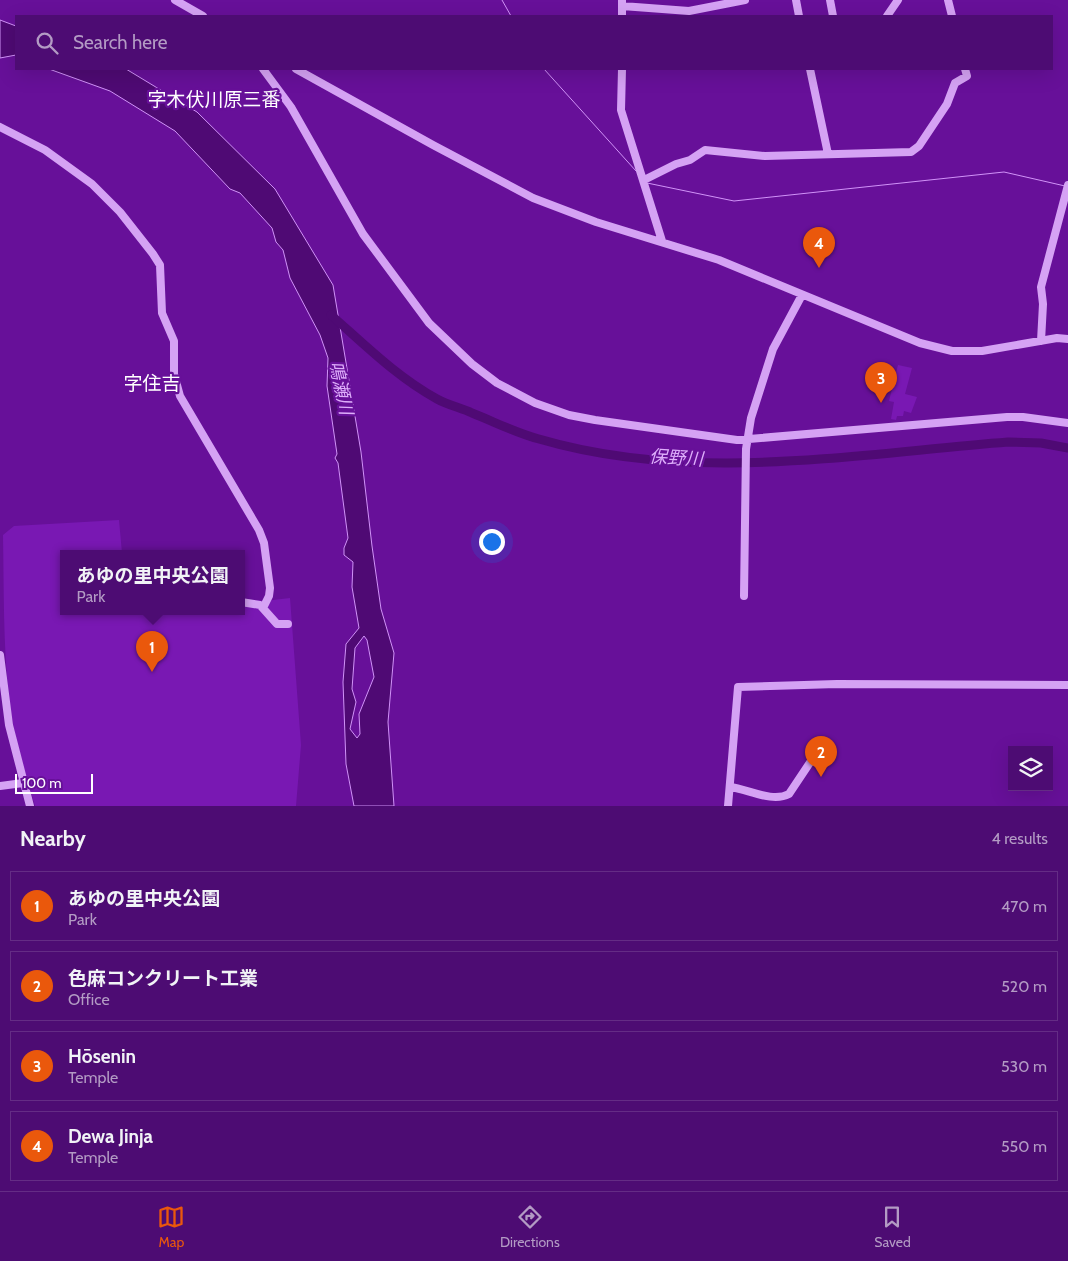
<!DOCTYPE html>
<html lang="en">
<head>
<meta charset="utf-8">
<style>
  body { margin:0; font-family:Cabin,"Noto Sans JP",sans-serif; background:#541578; color:#f1f3f6 }
  .controls { position:absolute; right:15px; bottom:15px; display:grid; overflow:hidden; border-radius:0px; box-shadow:0 5px 20px #0002 }
  .controls button { width:45px; height:45px; display:grid; place-items:center; padding:0; border:0; border-bottom:1px solid #642c85; background:#4d0c73; color:#f1f3f6; font:25px sans-serif }
  .scale { position:absolute; left:15px; bottom:12px; width:78px; box-sizing:border-box; padding-left:5px; border:2px solid #fff; border-top:0; font-size:14px; line-height:18px; white-space:nowrap; color:#fff; -webkit-text-stroke:4px #671099; paint-order:stroke }
  .you { position:absolute; left:491px; top:541px; width:18px; height:18px; margin:-12px; border:4px solid #fff; border-radius:50%; background:#1a73e8; box-shadow:0 0 0 8px #1a73e833 }
  .badge { display:grid; place-items:center; width:32px; height:32px; border-radius:50%; background:#ea580c; color:#fff; font-size:16px; font-weight:700 }
  .pin { position:absolute; translate:-50% -41px; filter:drop-shadow(0 1px 2px #0008) }
  .pin::after { content:''; position:absolute; top:26px; width:18px; height:15px; background:inherit; clip-path:polygon(0 0,100% 0,50% 100%) }
  .popup { position:absolute; left:60px; top:550px; width:185px; height:65px; box-sizing:border-box; display:grid; place-content:center; border-radius:0px; background:#4d0c73; filter:drop-shadow(0 1px 4px #0005); font-size:16px; white-space:nowrap; color:#b39bc4 }
  .popup b { font-size:19px; color:#f1f3f6 }
  .popup::after { content:''; position:absolute; left:50%; top:100%; margin-left:-10px; border:10px solid transparent; border-top-color:#4d0c73 }
  .list { margin:0; padding:0; list-style:none }
  h2 { display:flex; justify-content:space-between; align-items:center; height:65px; margin:0; padding:0 20px; font-size:21px }
  h2 small { font-size:16px; font-weight:400; color:#b39bc4 }
  .list li { display:grid; grid-template-columns:32px 1fr auto; gap:15px; align-items:center; box-sizing:border-box; height:70px; margin:0 10px 10px; padding:0 10px; border:1px solid #642c85; border-radius:0px }
  .list b { display:block; font-size:19px; white-space:nowrap }
  .list p { margin:0; font-size:16px; white-space:nowrap; color:#b39bc4 }
  .list em { font-size:16px; font-style:normal; color:#b39bc4 }
  .icon { flex:none; width:28px; height:28px; fill:none; stroke:currentColor; stroke-width:2; stroke-linecap:round; stroke-linejoin:round }
  .map { position:relative; flex:none; width:1068px; height:806px; overflow:hidden }
  .search { position:absolute; background:#4d0c73; box-shadow:0 5px 20px #0002; left:15px; right:15px; top:15px; height:55px; display:flex; align-items:center; gap:12px; box-sizing:border-box; padding:0 18px; border-radius:0px; color:#b39bc4; font-size:19px }
  .sheet { height:385px; background:#4d0c73 }
  nav { display:flex; justify-content:space-around; align-items:center; box-sizing:border-box; height:70px; border-top:1px solid #642c85; background:#4d0c73; font-size:14px; color:#b39bc4 }
  nav a { display:grid; justify-items:center; gap:2px }
  nav .on { color:#ea580c }
  .map>svg:first-child { display:block }
  .green { fill:#7918b3 }
  .water { fill:#4f0a74; stroke:#d193f8; fill-rule:evenodd }
  .lines { fill:none; stroke-linecap:round; stroke-linejoin:round }
  .stream { stroke:#d193f8; stroke-width:1 }
  .river { stroke:#4f0a74; stroke-width:9 }
  .minor { stroke:#d5a2f4; stroke-width:8 }
  .labels { text-anchor:middle; stroke-width:4.5; stroke-linejoin:round; paint-order:stroke }
  .water-label { font-size:18px; font-style:italic; fill:#deaefb; stroke:#671099 }
  .quarter-label { font-size:19px; fill:#fff; stroke:#671099 }
</style>
</head>
<body>
<div class="map">
<svg width="1068" height="806" viewBox="0 0 1068 806">
  <rect width="100%" height="100%" fill="#671099"/>
  <path class="green" d="M898 365 912 368 905 394 917 397 911 413 904 411 903 416H897L896 420 891 419 894 402 889 401Z
    M119 520 122 553H63V611H241V599L265 601 290 598 301 745 296 806H35C25 771 13 735 9 698 3 644 4 589 3 535L14 526Z"/>
  <path class="water" d="M0 20 16 26V55L0 58Z
    M49 69H126L197 112 275 189 333 285 361 452 372 546 381 609 394 653 388 722 394 806H354L346 764 343 682 346 644 359 628 352 587 353 562 344 555V548L348 538 338 463 335 458 337 454 327 386 328 358 320 335 290 278 283 250 276 242 272 228 240 193 230 189 175 131 110 91ZM364 636 367 640 374 677 359 714 360 734 357 738 350 729 356 702 352 689 355 648Z"/>
  <g class="lines">
    <path class="stream" d="M502 0 511 16
      M544 69 636 171
      M647 183 734 201 1004 172 1065 186"/>
    <path class="river" d="M331 315C365 345 397 377 437 399 448 405 461 408 472 413 495 422 516 433 539 439 692 484 853 454 1008 442L1041 443 1068 448"/>
    <path class="minor" d="M175 0 203 16
      M622 0V16
      M796 0 799 16
      M830 0 833 16
      M948 0 952 16
      M622 6 689 11 745 0
      M887 16 898 0
      M263 69 291 107 363 234 429 323 472 364 497 383 535 403 569 415 595 420 737 440 1007 417H1023L1068 423
      M296 69 433 145 533 198 596 222 719 260 920 343 952 351H982L1057 338 1068 339
      M622 69 621 110 662 241
      M810 69 828 154
      M0 127 45 150 92 184 120 212 153 254 160 265 162 313 174 341V374L180 396 259 530 264 543 270 588 269 596 263 608
      M644 180 676 164 690 160 705 150 765 156 911 152 919 146 947 104 955 83 967 76 965 69
      M1041 341 1043 304 1041 287 1068 185
      M744 596 746 449 751 418 773 349 802 295
      M241 602 260 605 277 624H288
      M0 655 9 725 30 806
      M0 786 23 783
      M730 787C748 789 772 803 789 794L821 746
      M728 806 738 687 837 684 1068 685"/>
  </g>
  <g class="labels">
    <g class="water-label">
      <text transform="translate(341 388) rotate(78)" y="6">鳴瀬川</text>
      <text transform="translate(676 458) rotate(3)" y="6">保野川</text>
    </g>
    <g class="quarter-label">
      <text x="214" y="106">字木伏川原三番</text>
      <text x="152" y="390">字住吉</text>
    </g>
  </g>
</svg>
<div class="controls">
<button><svg class="icon" aria-label="layers" viewBox="0 0 24 24"><path d="M12 4l9 5-9 5-9-5zM3 14l9 5 9-5"/></svg></button>
</div>
<div class="scale">100 m</div>
<div class="you"></div>
<div class="pin badge" style="left:152px;top:672px">1</div>
<div class="popup"><b>あゆの里中央公園</b>Park</div>
<div class="pin badge" style="left:821px;top:777px">2</div>
<div class="pin badge" style="left:881px;top:403px">3</div>
<div class="pin badge" style="left:819px;top:268px">4</div>
<div class="search"><svg class="icon" aria-label="search" viewBox="0 0 24 24"><circle cx="10" cy="10" r="6"/><path d="M15 15l6 6"/></svg>Search here</div>
</div>
<section class="sheet">
<h2>Nearby<small>4 results</small></h2>
<ul class="list">
<li><span class="badge">1</span><div><b>あゆの里中央公園</b><p>Park</p></div><em>470 m</em></li>
<li><span class="badge">2</span><div><b>色麻コンクリート工業</b><p>Office</p></div><em>520 m</em></li>
<li><span class="badge">3</span><div><b>Hōsenin</b><p>Temple</p></div><em>530 m</em></li>
<li><span class="badge">4</span><div><b>Dewa Jinja</b><p>Temple</p></div><em>550 m</em></li>
</ul>
</section>
<nav>
<a class="on"><svg class="icon" aria-label="map" viewBox="0 0 24 24"><path d="M3 6l6-2 6 2 6-2v14l-6 2-6-2-6 2zM9 4v14M15 6v14"/></svg>Map</a>
<a><svg class="icon" aria-label="directions" viewBox="0 0 24 24"><path d="M12 3l9 9-9 9-9-9zM9 14v-3h6M13 9l2 2-2 2"/></svg>Directions</a>
<a><svg class="icon" aria-label="saved" viewBox="0 0 24 24"><path d="M7 4h10v16l-5-4-5 4z"/></svg>Saved</a>
</nav>
</body>
</html>
